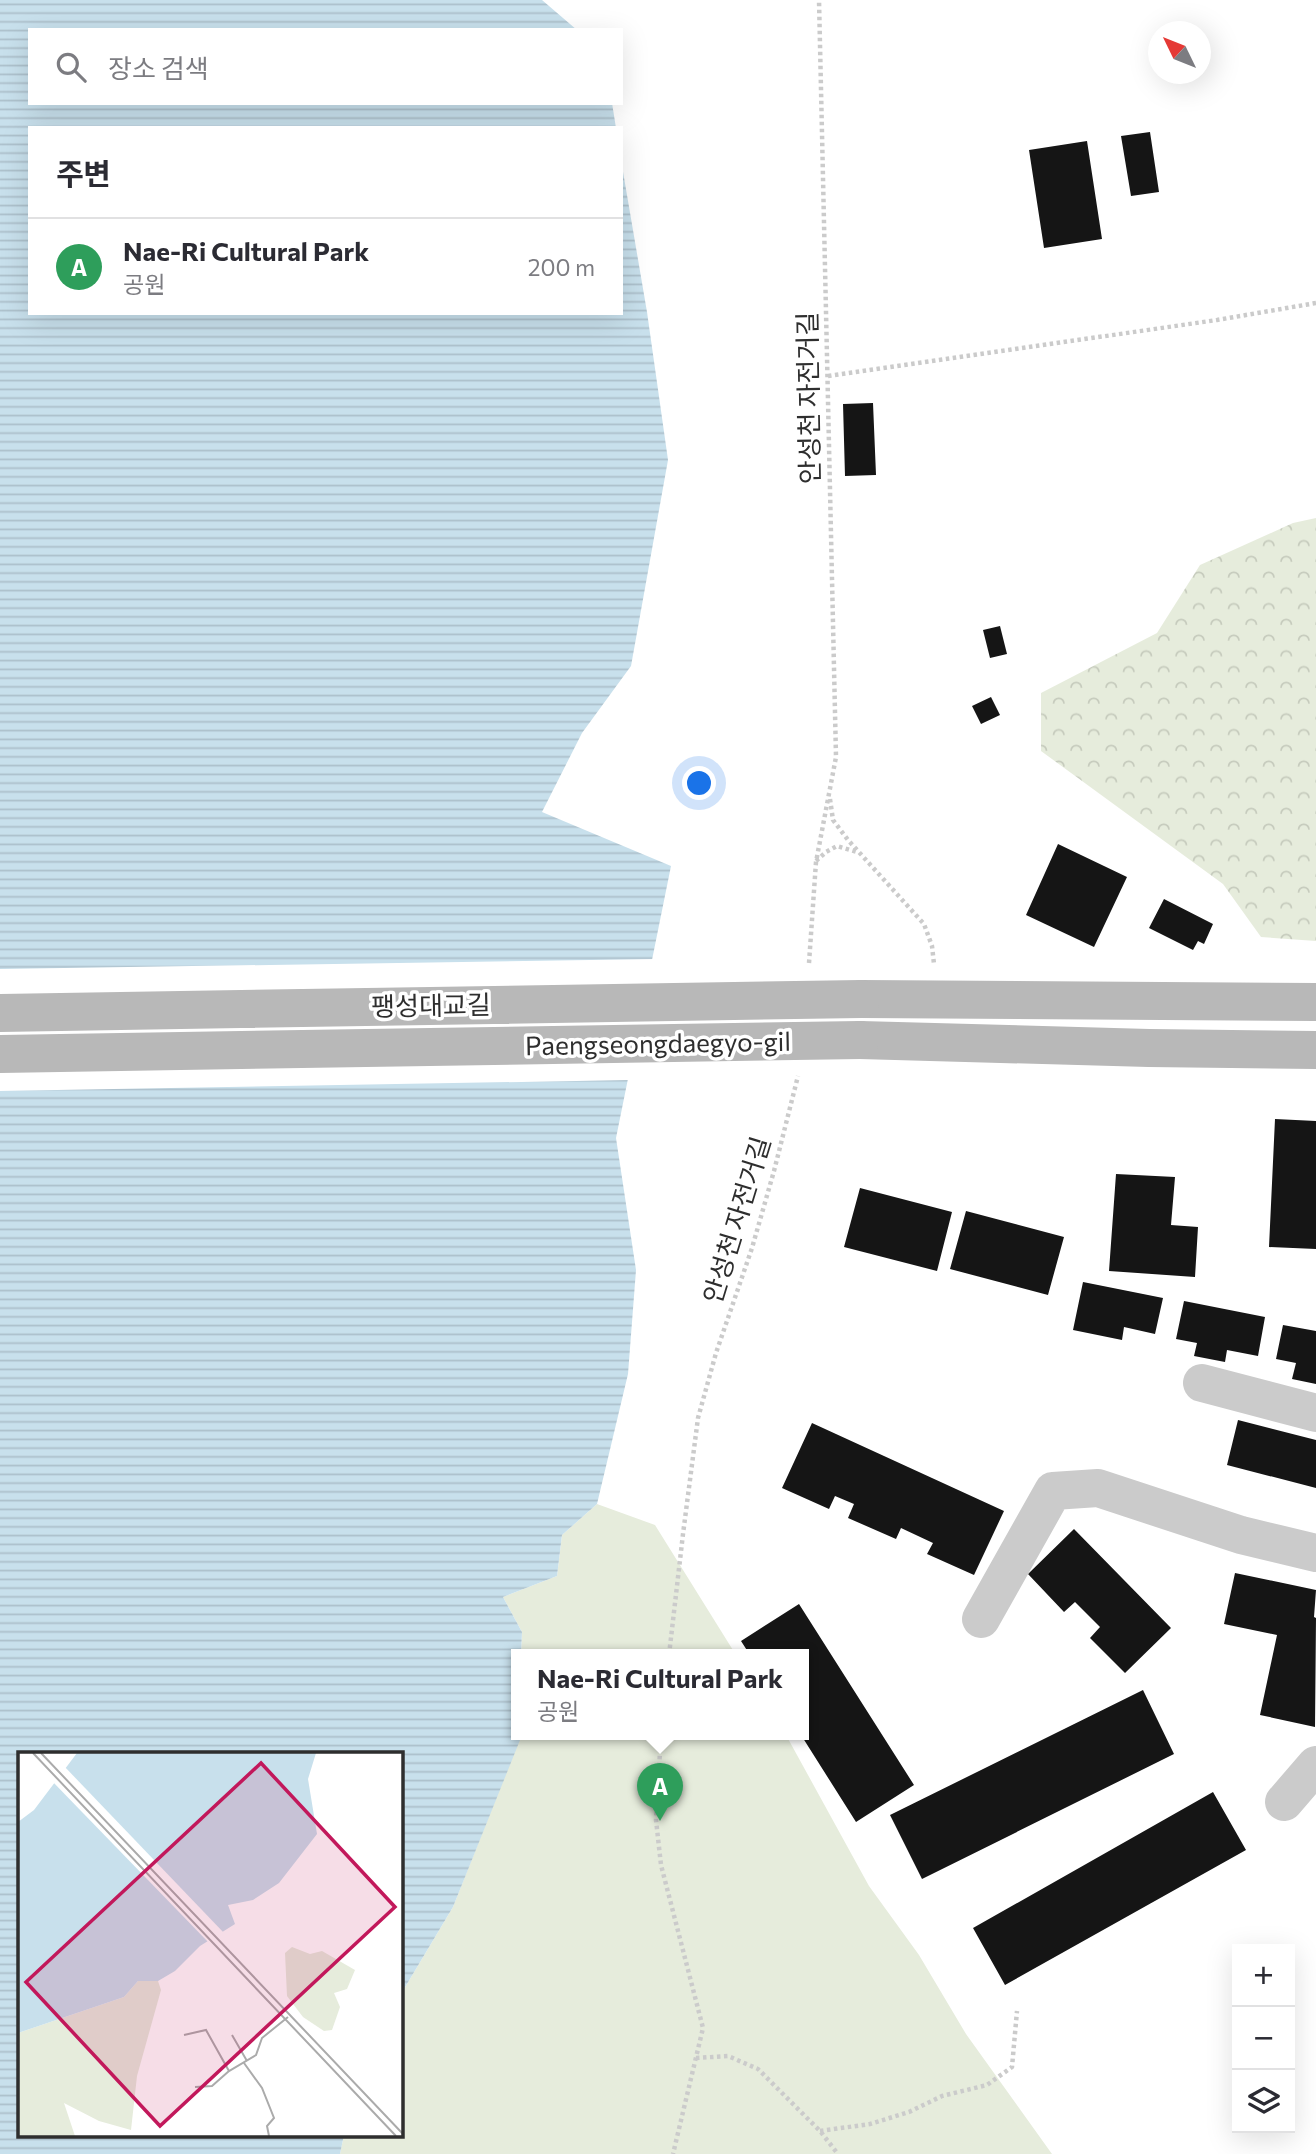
<!DOCTYPE html>
<html lang="ko">
<head>
<meta charset="utf-8">
<style>
  body { margin:0; font-family:Commissioner,"Noto Sans KR",sans-serif; background:#f2f2f3; color:#2b2b33 }
  .controls { position:absolute; right:21px; bottom:21px; display:grid; overflow:hidden; border-radius:0px; box-shadow:0 7px 28px #0002 }
  .controls button { width:63px; height:63px; display:grid; place-items:center; padding:0; border:0; border-bottom:2px solid #e1e1e2; background:#fff; color:#2b2b33; font:35px sans-serif }
  .compass { position:absolute; left:1148px; top:21px; width:63px; height:63px; border-radius:50%; background:#fff; box-shadow:0 7px 28px #0002; rotate:313deg }
  .you { position:absolute; left:700px; top:784px; width:24px; height:24px; margin:-18px; border:5px solid #fff; border-radius:50%; background:#1a73e8; box-shadow:0 0 0 10px #1a73e833 }
  .badge { display:grid; place-items:center; width:46px; height:46px; border-radius:50%; background:#1a73e8; color:#fff; font-size:23px; font-weight:700 }
  .pin { position:absolute; translate:-50% -58px; filter:drop-shadow(0 2px 4px #0008) }
  .pin::after { content:''; position:absolute; top:37px; width:24px; height:21px; background:inherit; clip-path:polygon(0 0,100% 0,50% 100%) }
  .popup { position:absolute; left:511px; top:1649px; width:298px; height:91px; box-sizing:border-box; display:grid; place-content:center; border-radius:0px; background:#fff; filter:drop-shadow(0 2px 5px #0005); font-size:23px; white-space:nowrap; color:#7c7c81 }
  .popup b { font-size:26px; color:#2b2b33 }
  .popup::after { content:''; position:absolute; left:50%; top:100%; margin-left:-14px; border:14px solid transparent; border-top-color:#fff }
  .list { margin:0; padding:0; list-style:none }
  h2 { display:flex; justify-content:space-between; align-items:center; height:91px; margin:0; padding:0 28px; font-size:30px }
  h2 small { font-size:23px; font-weight:400; color:#7c7c81 }
  .list li { display:grid; grid-template-columns:46px 1fr auto; gap:21px; align-items:center; box-sizing:border-box; height:98px; padding:0 28px; border-top:2px solid #e1e1e2 }
  .list b { display:block; font-size:26px; white-space:nowrap }
  .list p { margin:0; font-size:23px; white-space:nowrap; color:#7c7c81 }
  .list em { font-size:23px; font-style:normal; color:#7c7c81 }
  .icon { flex:none; width:38px; height:38px; fill:none; stroke:currentColor; stroke-width:2; stroke-linecap:round; stroke-linejoin:round }
  .map { position:relative; flex:none; width:1316px; height:2154px; overflow:hidden }
  .search { position:absolute; background:#fff; box-shadow:0 7px 28px #0002; left:28px; top:28px; width:595px; height:77px; display:flex; align-items:center; gap:18px; box-sizing:border-box; padding:0 24px; border-radius:0px; color:#7c7c81; font-size:26px }
  .panel { position:absolute; background:#fff; box-shadow:0 7px 28px #0002; left:28px; top:126px; width:595px; height:189px; border-radius:0px }
  .map>svg:first-child { display:block }
  .forest { fill:url(#forest-crowns) }
  .green { fill:#e6ecdc }
  .water { fill:url(#water-rules) }
  .pier { fill:#fff }
  .building { fill:#151515 }
  .lines { fill:none; stroke-linecap:round; stroke-linejoin:round }
  .path { stroke:#cbcbcb; stroke-width:4.5; stroke-dasharray:3.5 3.5; stroke-linecap:butt }
  .minor { stroke:#cbcbcb; stroke-width:38 }
  .secondary { stroke:#b8b8b8; stroke-width:38 }
  .secondary-bridge { stroke:#b8b8b8; stroke-width:38 }
  .labels { text-anchor:middle; stroke-width:7; stroke-linejoin:round; paint-order:stroke }
  .street-label { font-size:26px; fill:#2e2e2e; stroke:#fff }
  .inset-road { fill:none; stroke:#ababab; stroke-width:2 }
  .view { fill:#c2185b; fill-opacity:0.15; stroke:#c2185b; stroke-width:3.5 }
  .inset-edge { fill:none; stroke:#2e2e2e; stroke-width:3.5 }
</style>
</head>
<body>
<div class="map">
<svg width="1316" height="2154" viewBox="0 0 1316 2154">
  <defs>
    <pattern id="forest-crowns" width="20" height="18" patternUnits="userSpaceOnUse" patternTransform="scale(1.75)"><rect width="20" height="18" fill="#e6ecdc"/><path d="M2 6a3 3 0 1 1 6 0M12 15a3 3 0 1 1 6 0" fill="none" stroke="#c6cbbd"/></pattern>
    <pattern id="water-rules" width="6" height="5" patternUnits="userSpaceOnUse" patternTransform="scale(1.75)"><rect width="6" height="5" fill="#c8e0ec"/><path d="M0 2.5h6" fill="none" stroke="#acc0cb"/></pattern>
  </defs>
  <rect width="100%" height="100%" fill="#fff"/>
  <path class="forest" d="M1316 518V941L1261 937 1223 884 1041 751V693L1157 633 1200 565 1293 523Z"/>
  <path class="green" d="M597 1504 655 1525 736 1655H521L522 1632 503 1597 557 1576 562 1535Z
    M520 1735H786L869 1886 919 1955 966 2034 1052 2154H340L344 2135H401V1994L453 1907 519 1740Z"/>
  <path class="water" d="M0 0H542L577 30H30V103H612L616 128H30V313H621V160L647 312 668 460 631 666 582 733 542 812 671 866 616 1138 636 1270 628 1374 597 1504 562 1535 557 1576 503 1597 522 1632 521 1655H516V1735H520V1740L453 1907 401 1994V1753H19V2135H344L340 2154H0Z"/>
  <path class="pier" d="M656 959 631 1080 0 1091V969Z"/>
  <path class="building" d="M1150 132 1159 192 1131 196 1121 136Z
    M1087 141 1102 239 1044 248 1029 150Z
    M873 403 876 475 845 476 843 404Z
    M1000 626 1007 654 990 658 983 630Z
    M991 697 1000 715 981 724 972 706Z
    M1058 844 1127 877 1094 947 1026 915Z
    M1164 899 1213 924 1204 944 1198 941 1193 950 1149 928Z
    M1275 1119 1316 1121V1249L1269 1247Z
    M1116 1174 1175 1177 1171 1225 1198 1227 1195 1277 1109 1271Z
    M860 1188 952 1212 937 1271 844 1247Z
    M966 1211 1064 1237 1048 1295 950 1269Z
    M1083 1282 1163 1298 1155 1334 1124 1327 1122 1340 1073 1330Z
    M1184 1301 1265 1317 1258 1356 1227 1350 1225 1362 1194 1356 1197 1343 1176 1339Z
    M1283 1325 1316 1331V1384L1292 1379 1296 1363 1276 1359Z
    M1238 1420 1316 1440V1488L1227 1465Z
    M812 1423 1004 1511 974 1575 927 1554 933 1543 901 1528 896 1539 848 1518 854 1504 835 1496 829 1509 782 1488Z
    M1074 1529 1171 1628 1125 1673 1090 1638 1100 1627 1075 1602 1064 1612 1028 1574Z
    M1235 1573 1316 1590 1314 1617 1316 1618 1315 1727 1260 1715 1277 1635 1224 1624Z
    M799 1604 914 1785 856 1822 801 1735H804V1655H750L741 1641Z
    M1143 1690 1174 1754 922 1879 890 1815Z
    M1213 1792 1246 1850 1005 1985 973 1928Z"/>
  <g class="lines">
    <path class="path" d="M828 376 1217 320 1316 303
      M830 799 833 820 848 840 924 924 932 946 934 964
      M816 861 826 852 837 846 857 852
      M809 963 816 862 836 757 819 0
      M669 1655 683 1534 698 1418 716 1353 752 1248 774 1171 798 1076
      M661 1735 656 1820 661 1865 703 2028 673 2154
      M696 2058 728 2056 758 2069 820 2131 838 2154
      M820 2131 870 2124 909 2112 942 2096 987 2085 1012 2067 1017 2011"/>
    <path class="minor" d="M1202 1383 1316 1413
      M981 1619 1053 1491 1098 1488 1241 1535 1316 1553
      M1284 1802 1316 1765"/>
    <path class="secondary" d="M861 999 1316 1002
      M860 1040 1149 1048 1316 1050"/>
    <path class="secondary-bridge" d="M0 1013 861 999
      M0 1054 860 1040"/>
  </g>
  <g class="labels">
    <g class="street-label">
      <text transform="translate(809 398) rotate(-91)" y="9">안성천 자전거길</text>
      <text transform="translate(431 1006) rotate(-1)" y="9">팽성대교길</text>
      <text transform="translate(658 1044) rotate(-1)" y="9">Paengseongdaegyo-gil</text>
      <text transform="translate(737 1220) rotate(-73)" y="9">안성천 자전거길</text>
    </g>
  </g>
  <g transform="translate(18 1752)">
    <rect width="385" height="385" fill="#fff"/>
    <path d="M274 195 292 202 304 199 337 218 329 237 316 241 322 255 314 278 306 279 285 265 269 244 267 201Z" fill="#e6ecdc"/>
    <path d="M120 229H140L143 238 119 324 113 378 81 369 46 351 57 384H0V281L106 245Z" fill="#e6ecdc"/>
    <path d="M59 1H298L290 27 299 82 261 131 235 148 210 153 217 172 182 194 157 219 140 229H120L106 245 0 281V70L16 58Z" fill="#c8e0ec"/>
    <path d="M45 13 207 182 192 192 33 28Z" fill="#fff"/>
    <path class="inset-road" d="M15 1 378 384M23 1 385 382M166 283 188 278 211 319 238 303 244 286 270 265M214 283 229 309M226 311 244 336 256 366 249 374 251 384M177 335 194 334 211 319"/>
    <path class="view" d="M243 11 377 155 142 374 8 230Z"/>
    <rect width="385" height="385" class="inset-edge"/>
  </g>
</svg>
<div class="controls">
<button>+</button>
<button>−</button>
<button><svg class="icon" aria-label="layers" viewBox="0 0 24 24"><path d="M12 4l9 5-9 5-9-5zM3 14l9 5 9-5"/></svg></button>
</div>
<svg class="compass" viewBox="-18 -18 36 36"><path d="M0-13l5 13h-10z" fill="#e53935"/><path d="M0 13l5-13h-10z" fill="#7c7c81"/></svg>
<div class="you"></div>
<div class="pin badge" style="left:660px;top:1821px;background:#2e9e5b">A</div>
<div class="popup"><b>Nae-Ri Cultural Park</b>공원</div>
<div class="search"><svg class="icon" aria-label="search" viewBox="0 0 24 24"><circle cx="10" cy="10" r="6"/><path d="M15 15l6 6"/></svg>장소 검색</div>
<section class="panel">
<h2>주변<small></small></h2>
<ul class="list">
<li><span class="badge" style="background:#2e9e5b">A</span><div><b>Nae-Ri Cultural Park</b><p>공원</p></div><em>200 m</em></li>
</ul>
</section>
</div>
</body>
</html>
